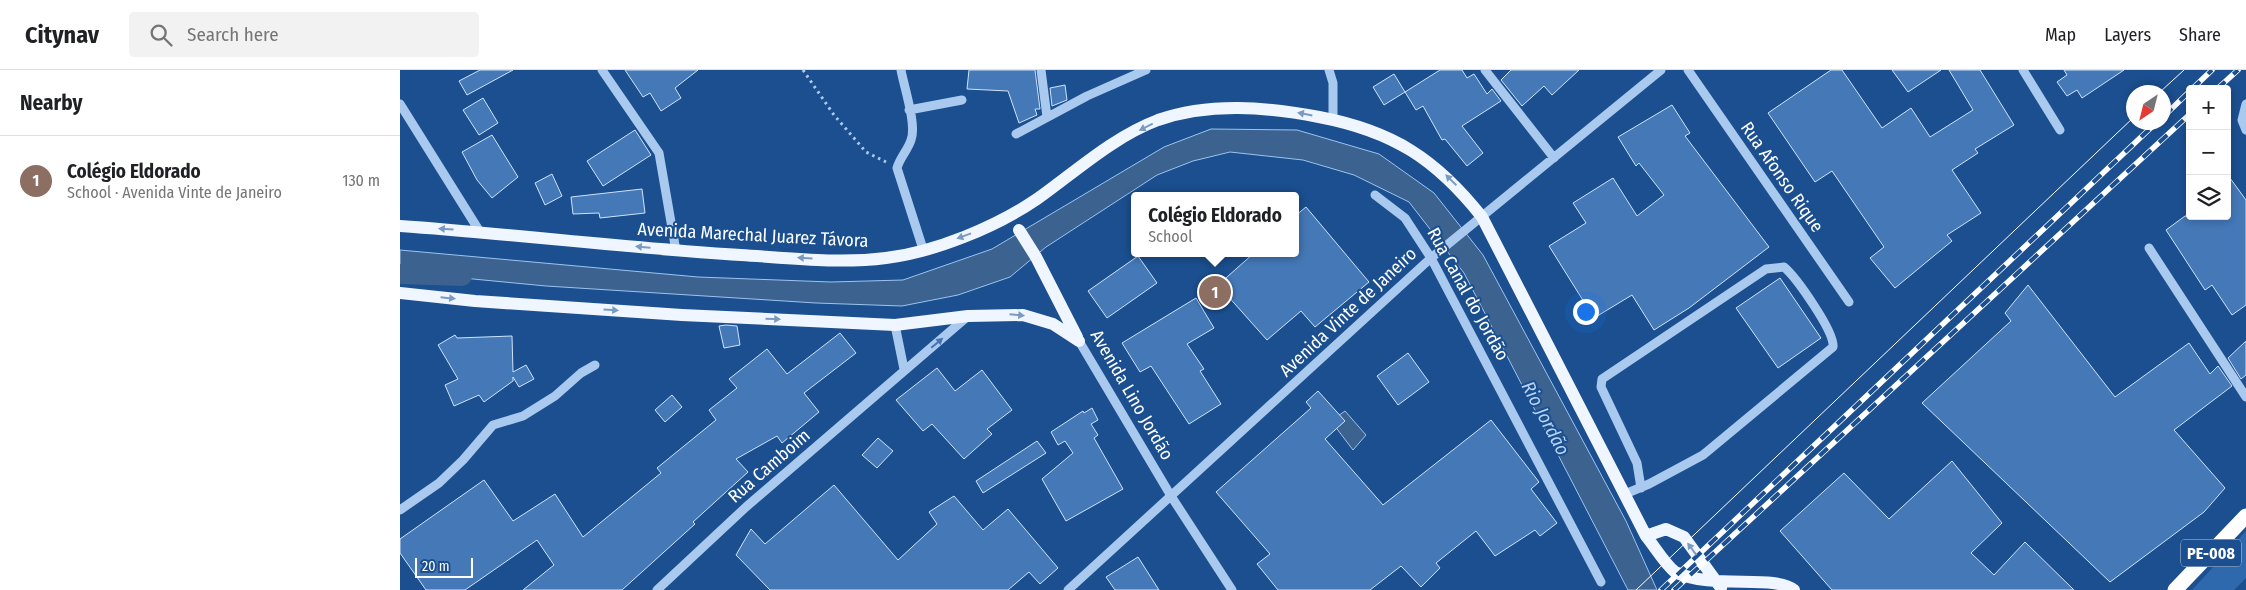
<!DOCTYPE html>
<html lang="en">
<head>
<meta charset="utf-8">
<style>
  body { margin:0; font-family:"Fira Sans Condensed",sans-serif; background:#f2f2f2; color:#202124 }
  .controls { position:absolute; right:15px; top:15px; display:grid; overflow:hidden; border-radius:5px; box-shadow:0 2px 8px #0003 }
  .controls button { width:45px; height:45px; display:grid; place-items:center; padding:0; border:0; border-bottom:1px solid #e0e0e0; background:#fff; color:#202124; font:25px sans-serif }
  .compass { position:absolute; left:1726px; top:15px; width:45px; height:45px; border-radius:50%; background:#fff; box-shadow:0 2px 8px #0003; rotate:215deg }
  .scale { position:absolute; left:15px; bottom:12px; width:58px; box-sizing:border-box; padding-left:5px; border:2px solid #fff; border-top:0; font-size:14px; line-height:18px; white-space:nowrap; color:#fff; -webkit-text-stroke:4px #1b4f8f; paint-order:stroke }
  .you { position:absolute; left:1185px; top:241px; width:18px; height:18px; margin:-12px; border:4px solid #fff; border-radius:50%; background:#1a73e8; box-shadow:0 0 0 8px #1a73e833 }
  .badge { display:grid; place-items:center; width:32px; height:32px; border-radius:50%; background:#2563eb; color:#fff; font-size:16px; font-weight:700 }
  .pin { position:absolute; translate:-50% -50%; border:2px solid #fff; box-shadow:0 1px 5px #0006 }
  .popup { position:absolute; left:731px; top:122px; width:168px; height:65px; box-sizing:border-box; display:grid; place-content:center; border-radius:5px; background:#fff; filter:drop-shadow(0 1px 4px #0005); font-size:16px; white-space:nowrap; color:#757577 }
  .popup b { font-size:19px; color:#202124 }
  .popup::after { content:''; position:absolute; left:50%; top:100%; margin-left:-10px; border:10px solid transparent; border-top-color:#fff }
  .list { margin:0; padding:0; list-style:none }
  h2 { display:flex; justify-content:space-between; align-items:center; height:65px; margin:0; padding:0 20px; font-size:21px }
  h2 small { font-size:16px; font-weight:400; color:#757577 }
  .list li { display:grid; grid-template-columns:32px 1fr auto; gap:15px; align-items:center; box-sizing:border-box; height:90px; padding:0 20px; border-top:1px solid #e0e0e0 }
  .list b { display:block; font-size:19px; white-space:nowrap }
  .list p { margin:0; font-size:16px; white-space:nowrap; color:#757577 }
  .list em { font-size:16px; font-style:normal; color:#757577 }
  .icon { flex:none; width:28px; height:28px; fill:none; stroke:currentColor; stroke-width:2; stroke-linecap:round; stroke-linejoin:round }
  .map { position:relative; flex:none; width:1846px; height:520px; overflow:hidden }
  header { display:flex; align-items:center; gap:30px; box-sizing:border-box; height:70px; padding:0 25px; background:#fff; border-bottom:1px solid #e0e0e0 }
  header strong { font-size:24px }
  nav { display:flex; gap:28px; margin-inline-start:auto; font-size:18px }
  .search { width:350px; height:45px; background:#f2f2f2; display:flex; align-items:center; gap:12px; box-sizing:border-box; padding:0 18px; border-radius:5px; color:#757577; font-size:19px }
  main { display:flex }
  aside { flex:1; background:#fff }
  .map>svg:first-child { display:block }
  .green { fill:#2e69ad }
  .water { fill:#3c6290; stroke:#9cc4f0 }
  .lines { fill:none; stroke-linecap:round; stroke-linejoin:round }
  .canal { stroke:#3c6290; stroke-width:20 }
  .building { fill:#4478b7; stroke:#cfe3fa }
  .path { stroke:#a9c9ee; stroke-width:3; stroke-dasharray:2.5 4; stroke-linecap:butt }
  .minor { stroke:#a9c9ee; stroke-width:9 }
  .major { stroke:#f0f6ff; stroke-width:12 }
  .highway { stroke:#fff; stroke-width:15 }
  .tram { stroke:#fff; stroke-width:1 }
  .rail-casing { stroke:#fff; stroke-width:5.5 }
  .rail { stroke:#1b4f8f; stroke-width:4; stroke-dasharray:11; stroke-linecap:butt }
  .oneway { fill:#7b9ac1 }
  .oneway2 { fill:#4674ac }
  .labels { text-anchor:middle; stroke-width:4; stroke-linejoin:round; paint-order:stroke }
  .shield { fill:#1b4f8f; stroke:#bbcadd; stroke-width:1 }
  .shield-label { font-size:16px; font-weight:bold; fill:#fff }
  .street-label { font-size:18px; fill:#fff; stroke:#1b4f8f }
  .water-label { font-size:19px; font-style:italic; fill:#b5d3f5; stroke:#1b4f8f }
</style>
</head>
<body>
<header>
<strong>Citynav</strong>
<div class="search"><svg class="icon" aria-label="search" viewBox="0 0 24 24"><circle cx="10" cy="10" r="6"/><path d="M15 15l6 6"/></svg>Search here</div>
<nav><a>Map</a><a>Layers</a><a>Share</a></nav>
</header>
<main>
<aside>
<h2>Nearby<small></small></h2>
<ul class="list">
<li><span class="badge" style="background:#8d6e63">1</span><div><b>Colégio Eldorado</b><p>School · Avenida Vinte de Janeiro</p></div><em>130 m</em></li>
</ul>
</aside>
<div class="map">
<svg width="1846" height="520" viewBox="0 0 1846 520">
  <rect width="100%" height="100%" fill="#1b4f8f"/>
  <path class="green" d="M1846 461V508L1834 520H1792Z"/>
  <path class="water" d="M811 59 897 60 979 84 1034 123 1083 185 1226 451 1257 520H1228L1064 203 1009 132 954 105 903 90 830 82 793 91 757 105 646 177 610 207 558 225 502 236 416 233 146 216 0 202V180L298 207 431 212 503 210 592 179 764 77Z
    M945 341 966 365 953 380 931 351Z"/>
  <g class="lines">
    <path class="canal" d="M0 204 62 206"/>
  </g>
  <path class="building" d="M80 0H113L67 25 59 11Z
    M225 0H298L275 18 281 28 261 41 250 23 243 27Z
    M569 0H635L640 39H635L637 45 619 53 608 21 567 19Z
    M1040 0H1062L1067 8 1074 4 1087 24 1092 19 1101 31 1062 56 1083 83 1067 96 1045 69 1042 70 1023 36 1016 40 1005 22Z
    M1111 0H1179L1152 25 1144 16 1122 36 1101 10Z
    M1431 0H1442L1482 58 1511 38 1530 67 1573 40 1549 0H1580L1614 55 1575 79 1578 83 1552 100 1581 143 1547 165 1552 171 1495 218 1470 188 1484 177 1432 101 1415 112 1368 43Z
    M1492 0H1541L1508 22Z
    M1664 0H1724L1682 28 1677 20 1667 26 1657 12 1667 5Z
    M994 4 1005 22 984 35 973 17Z
    M665 15 667 30 652 36 650 18Z
    M83 28 98 53 79 65 63 40Z
    M1272 35 1290 63 1285 66 1369 177 1289 238 1254 260 1232 225 1194 248 1149 176 1186 153 1173 133 1213 108 1237 146 1264 125 1239 93 1236 96 1218 67Z
    M235 60 251 85 203 116 187 91Z
    M92 65 118 107 92 128 77 110 62 82Z
    M152 104 162 126 145 135 135 113Z
    M1827 104 1846 130V235L1832 245 1812 215 1805 220 1766 160 1785 146H1827Z
    M242 119 245 143 200 148 199 143 173 144 171 127Z
    M906 137 969 212 915 257 901 241 867 270 818 215 854 183H895V146Z
    M738 186 757 213 707 248 688 221Z
    M1380 208 1421 268 1378 298 1336 238Z
    M1628 215 1715 327 1789 273 1810 304 1818 296 1832 316 1774 360 1825 418 1804 442 1710 512 1522 333 1611 251 1605 243Z
    M796 228 814 258 787 274 804 299 800 301 821 334 789 354 751 296 740 302 722 273Z
    M326 255 337 256 340 275 324 278 319 256Z
    M440 263 456 283 404 323 419 342 382 373 377 366 336 389 348 402 293 452 295 454 222 520H123L154 495 137 470 65 520H26L0 483V469L84 410 113 451 155 424 183 467 261 403 257 398 316 350 309 340 337 318 329 309 367 279 387 304Z
    M55 265 57 268 112 266 113 302 126 295 134 309 119 317 113 307V311L84 332 79 325 54 336 45 315 58 309 38 275Z
    M1846 271V305L1841 309 1828 288Z
    M1008 283 1029 312 998 335 977 306Z
    M537 298 555 321 582 300 612 340 587 359 592 364 564 389 532 354 523 361 496 330Z
    M918 321 945 351 925 369 983 435 1091 350 1139 412 1131 419 1157 453 1140 466 1135 460 1095 486 1076 461 1036 493 1040 498 1021 517 1001 496 970 520H878L857 494 870 484 816 422 911 338 906 332Z
    M272 325 282 337 265 352 255 340Z
    M692 338 698 350 691 354 698 365 694 368 723 419 666 451 642 409 673 383 665 371 658 375 651 362 683 341 684 343Z
    M478 368 493 381 477 398 462 385Z
    M637 371 646 383 583 423 576 411Z
    M1552 391 1602 453 1571 483 1594 505 1625 472 1674 520H1432L1380 461 1444 403 1489 449Z
    M434 415 498 490 537 454 529 442 554 426 583 460 608 439 658 498 640 514 629 502 608 520H370L336 485 351 459 365 474Z
    M738 487 759 520H715L706 507Z"/>
  <g class="lines">
    <path class="path" d="M403 0 434 45 466 82 486 92"/>
    <path class="minor" d="M202 0 259 83 276 181
      M501 0C504 17 517 55 511 70 508 80 500 87 497 98L523 179
      M641 0 647 47
      M929 0 933 13V49
      M1085 0 1154 88
      M1288 0 1449 232
      M1623 0 1660 60
      M0 34 80 162
      M1846 34 1842 50 1846 60
      M509 40 562 30
      M616 64 687 26 746 0
      M975 125 1005 148 1031 188 1201 512
      M1749 178 1846 327
      M495 255 504 299
      M679 271 771 426 832 520
      M1225 424 1249 414 1303 385 1433 277C1435 262 1396 207 1384 197L1366 199 1202 309 1201 317 1237 393 1241 418
      M0 440 39 413 63 390 93 355 123 346 155 326 181 303 195 295
      M257 520 346 437 568 246
      M668 520 1031 188 1261 0"/>
    <path class="major" d="M0 156C114 164 227 178 341 185 389 188 439 194 486 188 535 182 596 157 637 129 675 102 713 67 758 50 810 32 866 37 919 47 993 61 1036 89 1082 147L1246 466C1255 477 1264 493 1275 502 1312 520 1374 504 1394 520
      M619 160 636 187 677 267
      M0 223 75 231 282 245 495 255 568 246 623 245 653 254 679 271
      M1246 466 1266 459 1284 467 1321 518"/>
    <path class="highway" d="M1775 520 1846 446"/>
    <path class="tram" d="M1760 22 1784 0
      M1236 520 1734 47"/>
    <g class="rail-casing">
      <path id="rail" d="M1792 19 1812 0
        M1817 19 1838 0
        M1764 46 1790 21
        M1261 520 1757 52
        M1274 520 1790 44"/>
    </g>
    <use href="#rail" class="rail"/>
  </g>
  <defs><path id="oneway-solid" d="M-6-.8H1V-3.2L6.5 0L1 3.2V.8H-6Z" transform="scale(1.25)"/></defs>
  <g class="oneway">
    <use href="#oneway-solid" transform="translate(905 44) rotate(-169)"/>
    <use href="#oneway-solid" transform="translate(746 57) rotate(153)"/>
    <use href="#oneway-solid" transform="translate(1051 110) rotate(-136)"/>
    <use href="#oneway-solid" transform="translate(46 159) rotate(-176)"/>
    <use href="#oneway-solid" transform="translate(564 166) rotate(160)"/>
    <use href="#oneway-solid" transform="translate(243 177) rotate(-175)"/>
    <use href="#oneway-solid" transform="translate(405 188) rotate(-177)"/>
    <use href="#oneway-solid" transform="translate(48 228) rotate(6)"/>
    <use href="#oneway-solid" transform="translate(211 240) rotate(4)"/>
    <use href="#oneway-solid" transform="translate(617 245) rotate(5)"/>
    <use href="#oneway-solid" transform="translate(373 249) rotate(2)"/>
    <use href="#oneway-solid" transform="translate(1292 479) rotate(-126)"/>
  </g>
  <use class="oneway2" href="#oneway-solid" transform="translate(537 273) rotate(-40)"/>
  <g class="labels">
    <rect class="shield" x="1781" y="469.5" width="60" height="27" rx="4"/>
    <g class="shield-label">
      <text x="1811" y="489">PE-008</text>
    </g>
    <g class="street-label">
      <text transform="translate(1382 107) rotate(55)" y="6">Rua Afonso Rique</text>
      <text transform="translate(353 165) rotate(3)" y="6">Avenida Marechal Juarez Távora</text>
      <text transform="translate(1068 224) rotate(61)" y="6">Rua Canal do Jordão</text>
      <text transform="translate(948 242) rotate(-43)" y="6">Avenida Vinte de Janeiro</text>
      <text transform="translate(732 325) rotate(60)" y="6">Avenida Lino Jordão</text>
      <text transform="translate(369 396) rotate(-41)" y="6">Rua Camboim</text>
    </g>
    <g class="water-label">
      <text transform="translate(1146 348) rotate(62)" y="7">Rio Jordão</text>
    </g>
  </g>
</svg>
<div class="controls">
<button>+</button>
<button>−</button>
<button><svg class="icon" aria-label="layers" viewBox="0 0 24 24"><path d="M12 4l9 5-9 5-9-5zM3 14l9 5 9-5"/></svg></button>
</div>
<svg class="compass" viewBox="-18 -18 36 36"><path d="M0-13l5 13h-10z" fill="#e53935"/><path d="M0 13l5-13h-10z" fill="#757577"/></svg>
<div class="scale">20 m</div>
<div class="you"></div>
<div class="pin badge" style="left:815px;top:222px;background:#8d6e63">1</div>
<div class="popup"><b>Colégio Eldorado</b>School</div>
</div>
</main>
</body>
</html>
